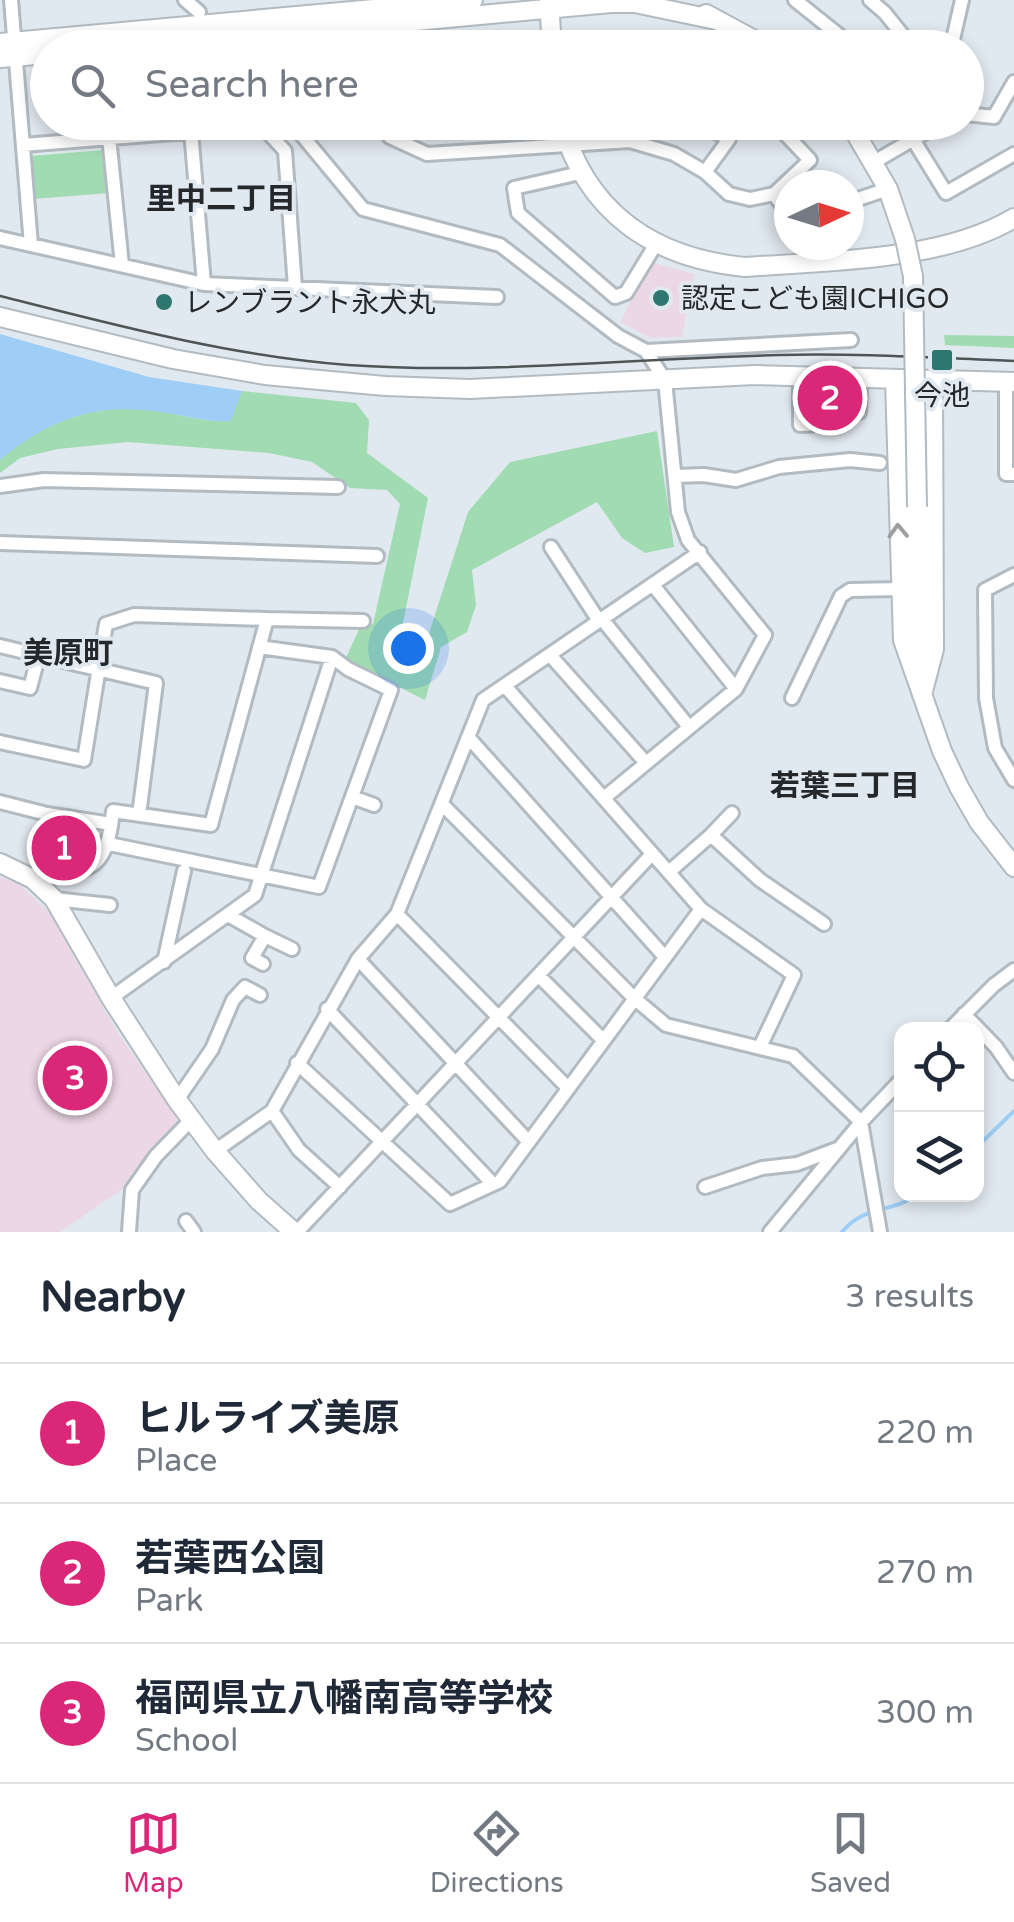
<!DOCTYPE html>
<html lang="en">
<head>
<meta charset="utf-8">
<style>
  body { margin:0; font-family:"Varela Round","Noto Sans JP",sans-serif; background:#f2f2f3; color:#1f2937 }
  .controls { position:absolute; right:30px; bottom:30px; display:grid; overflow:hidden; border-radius:20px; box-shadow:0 5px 15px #0003 }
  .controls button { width:90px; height:90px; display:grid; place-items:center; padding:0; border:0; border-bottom:2px solid #e0e1e3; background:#fff; color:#1f2937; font:50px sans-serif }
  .compass { position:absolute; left:774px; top:170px; width:90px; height:90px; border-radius:50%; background:#fff; box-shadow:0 5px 15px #0003; rotate:86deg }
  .you { position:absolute; left:408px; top:648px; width:35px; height:35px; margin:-25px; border:8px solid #fff; border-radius:50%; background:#1a73e8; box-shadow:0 0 0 15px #1a73e833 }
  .badge { display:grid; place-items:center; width:65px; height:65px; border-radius:50%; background:#db2777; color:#fff; font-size:32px; font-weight:700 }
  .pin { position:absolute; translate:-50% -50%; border:5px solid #fff; box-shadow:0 2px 10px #0006 }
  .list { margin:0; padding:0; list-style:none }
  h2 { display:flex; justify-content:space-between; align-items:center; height:130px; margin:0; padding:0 40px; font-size:42px }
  h2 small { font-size:32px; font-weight:400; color:#747a83 }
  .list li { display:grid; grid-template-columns:65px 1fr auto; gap:30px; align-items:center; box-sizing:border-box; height:140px; padding:0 40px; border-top:2px solid #e0e1e3 }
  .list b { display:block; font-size:38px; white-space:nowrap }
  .list p { margin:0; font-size:32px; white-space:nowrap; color:#747a83 }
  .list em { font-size:32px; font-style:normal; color:#747a83 }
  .icon { flex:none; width:55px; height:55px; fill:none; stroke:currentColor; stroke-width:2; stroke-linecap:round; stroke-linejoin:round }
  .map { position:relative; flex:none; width:1014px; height:1232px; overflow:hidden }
  .search { position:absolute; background:#fff; box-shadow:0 5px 15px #0003; left:30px; right:30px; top:30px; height:110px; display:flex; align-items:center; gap:25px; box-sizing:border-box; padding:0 35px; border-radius:55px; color:#747a83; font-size:38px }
  .sheet { height:550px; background:#fff }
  nav { display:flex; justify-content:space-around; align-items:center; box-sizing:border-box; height:140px; border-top:2px solid #e0e1e3; background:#fff; font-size:28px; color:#747a83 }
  nav a { display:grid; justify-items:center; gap:5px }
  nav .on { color:#db2777 }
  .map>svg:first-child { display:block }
  .education { fill:#ecd7e4 }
  .green { fill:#a1dbb1 }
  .water { fill:#9ecef5 }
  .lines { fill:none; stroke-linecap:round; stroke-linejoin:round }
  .stream { stroke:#9ecef5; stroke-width:4 }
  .street-casing { stroke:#b2bbc1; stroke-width:18 }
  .secondary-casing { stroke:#b2bbc1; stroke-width:22 }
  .street { stroke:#fff; stroke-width:12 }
  .secondary { stroke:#fff; stroke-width:18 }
  .tram { stroke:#4f5457; stroke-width:2.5 }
  .secondary-bridge-casing { stroke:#b2bbc1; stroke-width:22; stroke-linecap:butt }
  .secondary-bridge { stroke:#fff; stroke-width:18 }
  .oneway { stroke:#9c9e9f }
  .poi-dot { fill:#2e7670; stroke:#e1e9f0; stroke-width:4 }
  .labels { text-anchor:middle; stroke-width:8; stroke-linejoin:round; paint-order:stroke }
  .poi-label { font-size:28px; fill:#24282a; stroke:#e1e9f0; text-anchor:start }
  .neighbourhood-label { font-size:30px; font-weight:bold; fill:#24282a; stroke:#e1e9f0 }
</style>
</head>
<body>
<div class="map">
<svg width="1014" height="1232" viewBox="0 0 1014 1232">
  <rect width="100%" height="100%" fill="#e1e9f0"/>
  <path class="education" d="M651 262 694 274 682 337 651 338 620 322Z
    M0 877 19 884 48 911 119 1035 179 1120 150 1154 133 1182 60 1232H0Z"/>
  <path class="green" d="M104 150 109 193 34 199 30 156Z
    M944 335 1014 336V348L945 345Z
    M804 388 855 389 856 408 811 421 805 417Z
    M242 391 356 403 369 420 367 453 428 498 397 653 422 655 468 512 510 462 657 431 674 547 645 553 622 538 597 502 472 570 476 605 467 632 441 647 425 700 345 660 360 627 373 624 400 504 387 490 350 488 312 462 269 453 128 442 58 449 20 458 0 473V460C41 424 89 405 144 409 173 412 202 423 230 421Z"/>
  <path class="water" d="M0 334 149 377 242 391 231 421C208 423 183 415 160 412 95 402 50 419 0 460Z"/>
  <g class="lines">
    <path class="stream" d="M976 1148 1014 1111
      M842 1232C866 1203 894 1214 917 1194"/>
    <g class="street-casing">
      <path id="street" d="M11 0 31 245
        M185 0 199 12
        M795 0 855 48
        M870 0 885 13 913 48
        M355 27 356 48
        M951 48 962 0
        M966 114 994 117 1014 82
        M291 122 363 209 500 245 618 336 646 351 665 380 678 512 688 540 765 635 736 689 604 798
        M376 122 390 137 427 154 630 141 674 154 705 172 729 194 750 199 774 194 810 160 774 122
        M697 122 729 139 705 172
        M191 131 204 284
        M109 137 122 265
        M630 141 633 122
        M914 141 946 193 1014 154
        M23 145 262 126 285 151 295 287
        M874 162 943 122
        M580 173 514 188 518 213 615 297 626 293 656 244
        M774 194 789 215
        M849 202 888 189
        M0 238 204 284 497 297
        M646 351 851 340
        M800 376V425L823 424 859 412 860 389
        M1006 382V474H1014
        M676 476 704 475 736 480 779 467 850 460 880 463
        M0 486 44 480 338 487
        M0 543 377 556
        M551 547 599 621
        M1014 575 985 590 986 698 995 748 1014 780
        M653 585 736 689
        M267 619 363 621
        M602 619 689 727
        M0 646 156 683 139 815
        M550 655 646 763
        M0 681 30 688 39 654
        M792 698 841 596 850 590 900 589
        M469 738 664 956
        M0 742 84 760 106 624 134 615 267 619 211 825 113 811C106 876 89 869 33 879
        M352 797 374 805
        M0 802 47 814 111 824
        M442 804 634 998 666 1025 793 1056 861 1122 880 1232
        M711 835 732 813
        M109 844 319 887 391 690 348 669 332 657 259 647
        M670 871 711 835 760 880 824 924
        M54 899 110 905
        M701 909 794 975 760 1047
        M397 914 568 1088
        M228 915 265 936 252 958 263 964
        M265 936 292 949
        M358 959 528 1141
        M164 962 184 871
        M539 976 603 1040
        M111 998 255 895 332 657
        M327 1009 493 1184
        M964 1014 996 1047 1014 1073
        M949 1030 994 985 1014 970
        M297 1063 450 1204 500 1181 701 909 505 686
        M177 1100 212 1049 233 1000 245 987 260 995
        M272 1111 299 1150 340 1187
        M215 1151 272 1111 358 959 397 914 483 700 700 552
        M705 1187 762 1168 797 1164 837 1149
        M186 1221 194 1232
        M129 1232 132 1190 156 1156 192 1119
        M297 1232 652 854
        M770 1232 861 1122 902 1079"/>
    </g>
    <g class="secondary-casing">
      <path id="secondary" d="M549 0 552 48
        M706 14 769 48
        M0 43 473 0
        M123 48 611 3H635L716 20
        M0 58 48 54
        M561 122C587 213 653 258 745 267 829 261 942 261 1014 218
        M849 122 888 189 905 239
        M0 317 173 359 265 375 385 386 470 389 755 375 1014 382
        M895 380 903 640 942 751 959 787 979 822 1014 867
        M917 507 921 675
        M922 695 934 649 933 381
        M0 863 33 879 54 899 111 998 177 1100 215 1151 259 1201 294 1232"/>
    </g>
    <use href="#street" class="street"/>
    <use href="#secondary" class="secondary"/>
    <path class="tram" d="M0 296C115 325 230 356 348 365 492 375 636 358 779 355 857 353 936 358 1014 361"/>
    <g class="secondary-bridge-casing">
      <path id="secondary-bridge" d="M905 239 913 276 917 507"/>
    </g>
    <use href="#secondary-bridge" class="secondary-bridge"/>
  </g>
  <defs><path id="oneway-chevron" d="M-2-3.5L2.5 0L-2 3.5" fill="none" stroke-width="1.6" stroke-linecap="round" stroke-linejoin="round" transform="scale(2.5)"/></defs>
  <use class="oneway" href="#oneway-chevron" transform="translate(898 531) rotate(-92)"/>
  <g class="poi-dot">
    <circle cx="661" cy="298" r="10"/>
    <circle cx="164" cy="302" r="10"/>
    <rect x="930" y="348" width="24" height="24" rx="5"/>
  </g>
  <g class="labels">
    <g class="poi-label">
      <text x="681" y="308">認定こども園ICHIGO</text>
      <text x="184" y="312">レンブラント永犬丸</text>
      <text x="942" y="405" text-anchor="middle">今池</text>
    </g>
    <g class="neighbourhood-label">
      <text x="221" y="209">里中二丁目</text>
      <text x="68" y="663">美原町</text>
      <text x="845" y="796">若葉三丁目</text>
    </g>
  </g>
</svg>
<div class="controls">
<button><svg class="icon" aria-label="locate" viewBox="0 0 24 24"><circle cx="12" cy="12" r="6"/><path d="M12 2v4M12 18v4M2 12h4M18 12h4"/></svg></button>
<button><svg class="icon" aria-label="layers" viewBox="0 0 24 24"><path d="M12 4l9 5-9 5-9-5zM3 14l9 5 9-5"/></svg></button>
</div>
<svg class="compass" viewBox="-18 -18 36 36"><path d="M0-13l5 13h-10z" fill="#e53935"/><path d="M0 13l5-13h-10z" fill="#747a83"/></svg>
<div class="you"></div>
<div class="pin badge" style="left:64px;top:848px">1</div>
<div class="pin badge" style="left:830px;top:398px">2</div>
<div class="pin badge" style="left:75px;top:1078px">3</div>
<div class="search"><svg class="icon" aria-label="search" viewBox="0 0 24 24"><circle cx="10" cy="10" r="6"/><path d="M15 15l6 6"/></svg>Search here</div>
</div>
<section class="sheet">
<h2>Nearby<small>3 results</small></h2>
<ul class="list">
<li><span class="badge">1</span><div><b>ヒルライズ美原</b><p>Place</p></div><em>220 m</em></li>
<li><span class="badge">2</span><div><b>若葉西公園</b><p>Park</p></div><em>270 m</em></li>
<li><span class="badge">3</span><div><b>福岡県立八幡南高等学校</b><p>School</p></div><em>300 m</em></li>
</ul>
</section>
<nav>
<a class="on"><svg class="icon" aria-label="map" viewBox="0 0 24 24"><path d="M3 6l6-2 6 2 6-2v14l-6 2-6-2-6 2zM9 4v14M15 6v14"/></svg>Map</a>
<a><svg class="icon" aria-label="directions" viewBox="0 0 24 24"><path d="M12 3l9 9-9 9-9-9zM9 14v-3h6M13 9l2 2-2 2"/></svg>Directions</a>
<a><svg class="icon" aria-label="saved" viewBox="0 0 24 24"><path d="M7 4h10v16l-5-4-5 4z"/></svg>Saved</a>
</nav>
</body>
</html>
